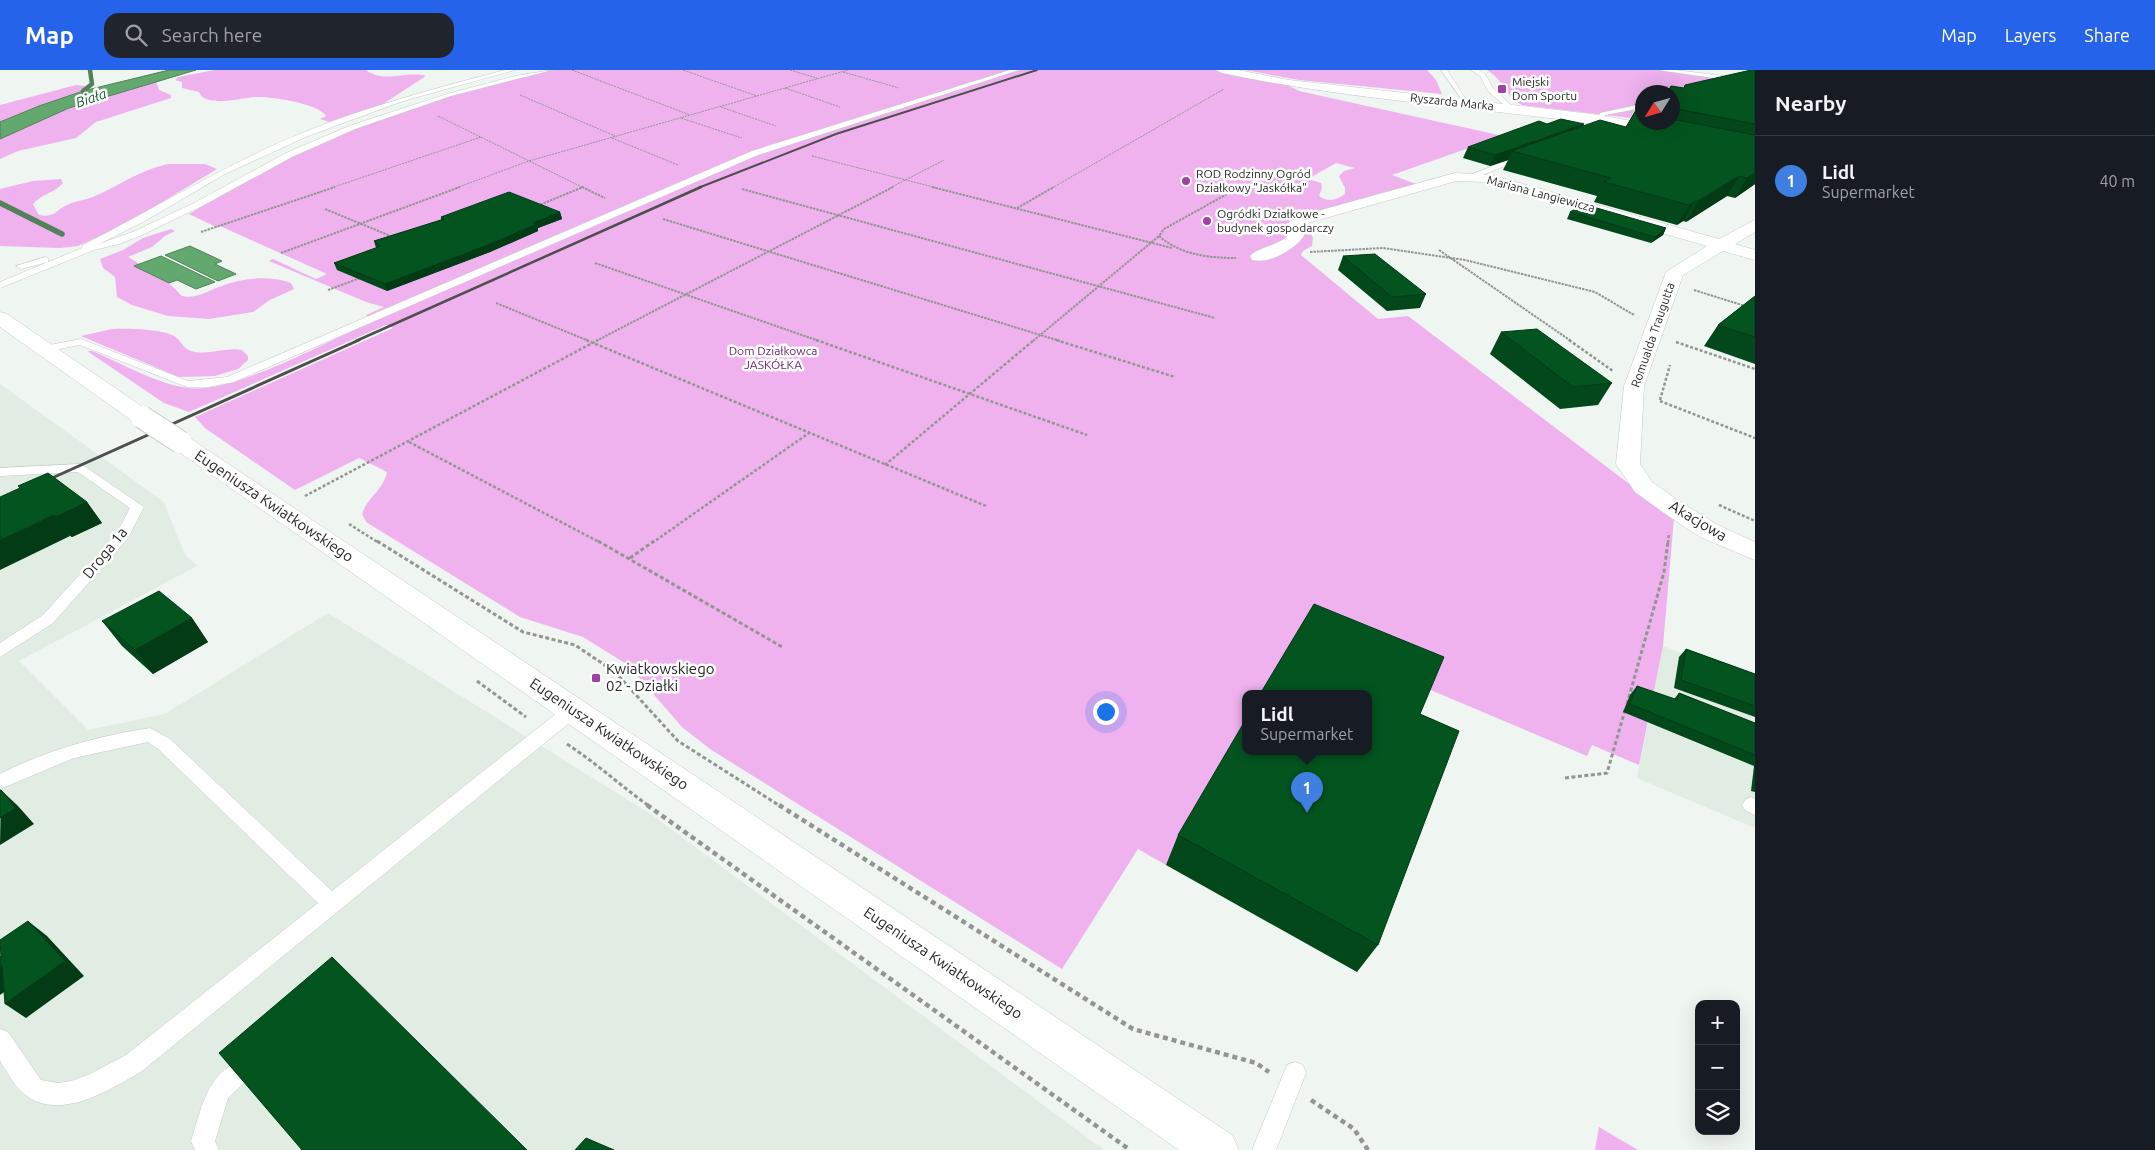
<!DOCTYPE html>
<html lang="en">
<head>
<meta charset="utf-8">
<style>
  body { margin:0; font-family:Ubuntu,sans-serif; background:#20242c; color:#f1f3f6 }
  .controls { position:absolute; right:15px; bottom:15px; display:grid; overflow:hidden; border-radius:10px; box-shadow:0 5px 20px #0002 }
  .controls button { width:45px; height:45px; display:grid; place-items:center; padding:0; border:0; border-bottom:1px solid #363941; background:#171b24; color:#f1f3f6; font:25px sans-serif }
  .compass { position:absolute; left:1635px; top:15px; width:45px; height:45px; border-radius:50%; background:#171b24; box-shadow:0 5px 20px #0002; rotate:233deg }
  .you { position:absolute; left:1105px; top:641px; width:18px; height:18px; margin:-12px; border:4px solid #fff; border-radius:50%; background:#1a73e8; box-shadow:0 0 0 8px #1a73e833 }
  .badge { display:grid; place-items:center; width:32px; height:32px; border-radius:50%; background:#2563eb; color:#fff; font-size:16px; font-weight:700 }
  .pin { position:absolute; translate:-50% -41px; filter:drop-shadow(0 1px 2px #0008) }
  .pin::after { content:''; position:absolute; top:26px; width:18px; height:15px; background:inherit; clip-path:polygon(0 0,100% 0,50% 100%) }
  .popup { position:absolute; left:1242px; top:620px; width:130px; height:65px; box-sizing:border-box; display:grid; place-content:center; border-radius:10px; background:#171b24; filter:drop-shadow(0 1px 4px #0005); font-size:16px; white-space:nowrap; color:#9ea1a6 }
  .popup b { font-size:19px; color:#f1f3f6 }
  .popup::after { content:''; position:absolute; left:50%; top:100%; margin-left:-10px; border:10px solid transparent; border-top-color:#171b24 }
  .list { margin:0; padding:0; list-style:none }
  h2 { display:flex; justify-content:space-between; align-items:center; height:65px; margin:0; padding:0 20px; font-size:21px }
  h2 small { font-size:16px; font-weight:400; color:#9ea1a6 }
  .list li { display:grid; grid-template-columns:32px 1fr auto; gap:15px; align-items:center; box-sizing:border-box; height:90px; padding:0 20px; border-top:1px solid #363941 }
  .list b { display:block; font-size:19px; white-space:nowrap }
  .list p { margin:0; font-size:16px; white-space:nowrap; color:#9ea1a6 }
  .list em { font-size:16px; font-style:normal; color:#9ea1a6 }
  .icon { flex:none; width:28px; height:28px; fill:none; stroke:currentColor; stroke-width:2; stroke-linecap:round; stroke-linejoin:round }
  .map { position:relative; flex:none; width:1755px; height:1080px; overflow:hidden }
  header { display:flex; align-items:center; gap:30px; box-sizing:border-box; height:70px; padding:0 25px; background:#2563eb; color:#fff }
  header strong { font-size:24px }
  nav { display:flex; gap:28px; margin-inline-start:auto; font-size:18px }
  .search { width:350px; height:45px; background:#20242c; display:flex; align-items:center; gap:12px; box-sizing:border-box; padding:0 18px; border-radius:15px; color:#9ea1a6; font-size:19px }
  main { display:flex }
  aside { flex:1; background:#171b24 }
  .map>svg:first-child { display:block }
  .built { fill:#e1ede2 }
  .green { fill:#efb2ef; fill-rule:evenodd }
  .water { fill:#63a86e; stroke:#518258 }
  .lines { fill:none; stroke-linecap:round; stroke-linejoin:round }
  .stream-far1 { stroke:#518258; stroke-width:4.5 }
  .stream { stroke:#518258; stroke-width:5.5 }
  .service-casing { stroke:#c5cbc6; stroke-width:1 }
  .minor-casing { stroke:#c5cbc6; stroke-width:1 }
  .secondary-casing { stroke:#c5cbc6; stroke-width:1 }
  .path-far4 { stroke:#929692; stroke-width:1; stroke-dasharray:2 1; stroke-linecap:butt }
  .path-far3 { stroke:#929692; stroke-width:2; stroke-dasharray:2.5 1; stroke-linecap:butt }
  .path-far2 { stroke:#929692; stroke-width:2.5; stroke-dasharray:3 2; stroke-linecap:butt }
  .path-far1 { stroke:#929692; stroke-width:3; stroke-dasharray:4 2.5; stroke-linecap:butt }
  .path { stroke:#929692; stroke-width:4.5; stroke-dasharray:5 4; stroke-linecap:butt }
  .service { fill:#fff; fill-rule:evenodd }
  .minor { fill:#fff; fill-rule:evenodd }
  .secondary { fill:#fff; fill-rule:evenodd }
  .rail-far2 { stroke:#4c4f4c; stroke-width:2 }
  .rail-far1 { stroke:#4c4f4c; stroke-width:2.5 }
  .rail { stroke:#4c4f4c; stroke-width:3 }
  .secondary-bridge-casing { stroke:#c5cbc6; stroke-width:24; stroke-linecap:butt }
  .secondary-bridge { stroke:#fff; stroke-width:22 }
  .wall { fill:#03481b }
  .shaded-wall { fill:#023b16 }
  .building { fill:#03541f; stroke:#023b16 }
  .poi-dot { fill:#a340a7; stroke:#fff; stroke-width:2 }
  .labels { text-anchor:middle; stroke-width:5; stroke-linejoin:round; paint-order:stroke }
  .far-poi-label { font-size:12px; fill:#262826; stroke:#fff; text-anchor:start }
  .far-street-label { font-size:12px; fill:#262826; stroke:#fff }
  .far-park-label { font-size:12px; fill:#681f6b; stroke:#fff }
  .far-water-label { font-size:14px; font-style:italic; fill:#18632c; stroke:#fff }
  .street-label { font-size:15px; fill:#262826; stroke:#fff }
  .poi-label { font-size:15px; fill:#262826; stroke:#fff; text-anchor:start }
</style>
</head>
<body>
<header>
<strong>Map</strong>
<div class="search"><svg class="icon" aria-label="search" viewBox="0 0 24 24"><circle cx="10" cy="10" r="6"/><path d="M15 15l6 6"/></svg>Search here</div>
<nav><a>Map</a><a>Layers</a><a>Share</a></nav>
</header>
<main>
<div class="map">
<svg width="1755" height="1080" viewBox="0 0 1755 1080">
  <rect width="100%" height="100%" fill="#eff5f0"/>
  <path class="built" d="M0 314 164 432 185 485 197 496 19 591 88 660 165 644 328 543 652 745 1104 1080H0Z
    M1663 576 1755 610V758L1637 708Z"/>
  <path class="green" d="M215 0H366C384 14 407 0 426 6L383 34 329 52 320 49 326 46C320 34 273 27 259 27 243 27 215 37 201 26L199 22 182 18V12L175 10 178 7Z
    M554 0H1217L1287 15 1299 21 1503 66 1392 105 1421 116 1313 146 1306 154 1313 168 1312 176 1303 181 1301 185 1378 249 1408 246 1674 448 1663 576 1639 695 1592 675 1587 686 1300 565 1265 624H1246V658L1166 795 1138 779 1062 899 710 679 682 657 628 595 583 567 520 547 366 452 362 444C367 428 384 419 387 402L359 388 295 420 205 358 195 347 393 258 386 255 189 342 164 333 87 281H92C121 293 157 314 188 318 232 325 332 269 375 250L366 245 384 237 366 232 269 191 273 189 316 209 327 204 220 156 216 157 189 144C245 112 301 79 361 56 423 33 489 13 554 0ZM1336 93 1355 98 1344 101 1339 106 1345 118V124C1337 130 1328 133 1319 126L1322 118 1321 113 1308 109Z
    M1245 0H1427L1436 10 1442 24 1299 10Z
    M1487 0H1655L1734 10 1672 22H1642V33L1638 34 1630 48 1522 35C1503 24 1504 10 1487 0Z
    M156 11 159 20 171 25V28L96 52 76 68 18 81 0 89V69L69 38Z
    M76 15 85 16 84 20 0 52V35Z
    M169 94H205L217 99 126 154 78 176 60 178 0 176V119L33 111 61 109 63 113C55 123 41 124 33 134L39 145C56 148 55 140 67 135 75 131 85 130 93 127 119 116 141 99 169 94Z
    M171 159 175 161 165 166 152 177 128 187 140 194 135 196 169 213 182 226C195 229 206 222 219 217 242 208 268 205 291 213L294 219 270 230 253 242 209 249 168 246 132 235 117 227 115 207 103 198 100 189 123 180 143 168Z
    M112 259C127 258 162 259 174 266 182 271 182 278 191 281 208 286 225 277 242 280L248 286V290L238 299 215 306 179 307 81 266Z
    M1599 1057 1638 1080H1595Z"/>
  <path class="water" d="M169 0H196L69 38 0 69V52L39 36 83 21Z
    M190 176 222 191 215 194 236 204 218 211 165 185Z
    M161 186 215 212 196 219 177 210 169 213 134 196Z"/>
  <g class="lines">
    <path class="stream-far1" d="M83 21 92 14 90 0"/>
    <path class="stream" d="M0 133 62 164"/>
    <g class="service-casing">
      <path id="service" d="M505 0H515L403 31 308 66 225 104 143 152 99 174 135 161 196 132 286 83 349 56 447 24 515 6 552 0 451 26 355 59 292 87 202 136 142 165 119 174 94 180 0 218V212L82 178 83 175C156 138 226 94 302 63 368 36 437 18 505 0Z
        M1010 0H1019L758 85 234 312 208 317H187L80 275 44 282 39 279 44 276 81 269 188 311 227 307 752 81Z
        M1441 0H1447L1469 34H1465Z
        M1471 0H1479L1485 4 1493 18 1514 38V40H1510L1488 21 1480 6Z
        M1658 0H1676L1755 10V14Z
        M1642 34V38L1605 45 1601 51 1598 49 1600 43Z
        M1521 85 1528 87 1472 109 1465 107Z
        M45 187 48 188V192L21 199 16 196Z
        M81 394 144 437 128 468 53 553 0 587V573L43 545 117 463 130 438 78 402 0 406V398Z
        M573 634 579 635 581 640 579 645 142 1001C103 1024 45 1060 12 1010 9 1004 2 996 0 990 0 981 0 968 0 959L8 962 41 1010 58 1013 71 1011 90 1004 126 985 318 833 158 679 148 672 74 688 0 719V704C47 680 98 666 150 658L170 669 332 821 567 635Z
        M1751 727 1755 729V745L1745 740 1742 735 1745 730Z
        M238 992 246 995 249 1003 246 1011 228 1028 215 1071 219 1080H195L191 1071C201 1041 206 1005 238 992Z
        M1295 992 1303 995 1306 1003 1276 1080H1252L1287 995Z"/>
    </g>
    <g class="minor-casing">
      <path id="minor" d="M1216 0H1238L1289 10 1592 44 1666 57 1673 61 1666 65C1519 39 1368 34 1222 3Z
        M1455 103 1491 105 1719 169 1755 150V162L1735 174 1755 180V190L1723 181 1683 205 1644 316 1640 394 1652 412 1682 433 1718 455 1755 472V490L1700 467 1664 443 1635 422 1616 394 1624 316 1666 202 1707 176 1486 112 1456 111 1308 153 1302 157 1304 166C1294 180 1270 194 1252 190L1250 186C1255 179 1277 175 1287 167L1286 155 1296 147Z"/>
    </g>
    <g class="secondary-casing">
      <path id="secondary" d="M0 242 7 244 150 342 153 347 150 352 142 354 134 352 0 257Z
        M180 365 188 367 1232 1065 1239 1080H1179L172 377 169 372 172 367Z"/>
    </g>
    <path class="path-far4" d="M572 0 690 45
      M683 0 757 26
      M790 0 817 8
      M843 2 899 18
      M785 18 840 37
      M520 25 615 66
      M721 37 776 56
      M438 46 584 118
      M681 48 742 68
      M612 68 678 95
      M812 86 937 118
      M331 118 481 67
      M456 118 529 91 848 0
      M581 118 583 117
      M890 118 944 90
      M1052 118 1224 19"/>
    <path class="path-far3" d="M582 117 605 128
      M932 117 1172 178
      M742 119 1215 248
      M1227 124 1164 159 1159 166C1181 185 1208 188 1236 188
      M537 136 583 117
      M1017 138 1054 117
      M325 139 393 167
      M663 149 1060 271
      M201 162 335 117
      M1439 180 1571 271
      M1310 182 1383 178 1465 190 1595 222 1634 245
      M281 183 460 117
      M595 193 819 271
      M328 220 360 208
      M1694 220 1745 236
      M496 233 589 271
      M596 271 893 117
      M1033 271 1159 166"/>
    <path class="path-far2" d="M586 270 986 436
      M816 270 1087 365
      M1056 270 1175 307
      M1569 270 1613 301
      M1676 272 1755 299
      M1660 330 1670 295
      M1660 331 1755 368
      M409 372 601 473
      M885 395 1034 270
      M305 426 598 270
      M1719 435 1755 451
      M349 454 379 473
      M652 473 809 363
      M1668 473 1669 463"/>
    <path class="path-far1" d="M377 471 523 562 575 575 615 602 678 671 780 736
      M598 471 784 578
      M630 488 654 471
      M477 611 526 647
      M1627 634 1664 502 1668 471
      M567 674C596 693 621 716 649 736
      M1565 708 1607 703 1625 640"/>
    <path class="path" d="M647 735 1130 1080
      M779 735 1133 959 1256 993 1269 1002
      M1311 1030 1354 1059 1368 1080"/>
    <use href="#service" class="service"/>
    <use href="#minor" class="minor"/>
    <use href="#secondary" class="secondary"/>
    <path class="rail-far2" d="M698 118 836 64 1037 0"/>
    <path class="rail-far1" d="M356 271 701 117"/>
    <path class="rail" d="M41 413 359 270"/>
    <g class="secondary-bridge-casing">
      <path id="secondary-bridge" d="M142 347 180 372"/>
    </g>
    <use href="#secondary-bridge" class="secondary-bridge"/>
  </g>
  <path class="wall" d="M1755 0V114L1735 128 1727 126 1686 152 1683 151 1677 155 1594 132 1597 126 1503 100 1508 90 1490 96 1463 88 1468 77 1547 54 1583 56 1626 57 1642 28V52H1672V22H1667L1671 16 1683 18Z
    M560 142 562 149 538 158V161L490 182 387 221 337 200 334 193 376 178 374 171 441 150V147Z
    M1570 142 1666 158 1663 165 1651 173 1567 149Z
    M1343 186 1426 224 1420 238 1387 241 1338 200Z
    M1755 226V294L1704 276 1718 255Z
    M1501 262 1612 313 1598 335 1560 339 1490 284Z
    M0 427 87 432 102 453 72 467Z
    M192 548 208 572 153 604 122 576 102 551Z
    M1686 579 1755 604V647L1674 618 1679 587Z
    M1637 616 1674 629 1679 623 1755 653V722L1751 721 1754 696 1623 642 1630 625Z
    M1420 644 1378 875 1357 902 1166 795 1178 765Z"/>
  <path class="shaded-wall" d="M1584 54 1579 65 1512 81 1508 90 1490 96 1495 85Z
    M1755 103V114L1735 128 1747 108Z
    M1739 106 1727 126 1686 152 1698 131Z
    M1695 131 1683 151 1677 155 1689 135Z
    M560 142 562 149 538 158V161L490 182 387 221 385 214 533 153Z
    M1666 158 1663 165 1651 173 1655 167Z
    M87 432 102 453 72 467 56 447Z
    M54 445 70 466 0 500V470Z
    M192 548 208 572 153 604 135 580Z
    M1 720 18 736 34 754 0 775Z
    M28 851 47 866 84 906 26 948 5 934Z
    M2 895 22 909 0 925V896Z"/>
  <path class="building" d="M1751 0H1755V54L1672 38V22H1668L1671 16 1684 18 1685 15Z
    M1635 42 1642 44V52H1672V49L1755 65V103L1747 108 1739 106 1698 131H1695L1689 135 1604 112 1611 108 1512 81 1600 50 1626 57Z
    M1561 49 1584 54 1495 85 1468 77 1539 51 1547 54Z
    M509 122 560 142 533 153 537 154 488 175 385 214 334 193 381 176 374 171 444 149 441 147Z
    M1583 134 1666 158 1655 167 1570 142Z
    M1375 184 1426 224 1392 227 1343 186Z
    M1755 226V267L1718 255Z
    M1537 259 1612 313 1573 317 1501 262Z
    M48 403 87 432 56 447 54 445 0 470V427L20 418 18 416Z
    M159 521 192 548 135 580 102 551Z
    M1314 534 1444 587 1420 644 1459 661 1378 875 1178 765 1246 649V682H1368V624H1260Z
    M1686 579 1755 604V636L1681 610Z
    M1637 616 1678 630 1679 623 1755 653V685L1630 634Z
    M0 720H1L16 738 0 748Z
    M28 851 65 891 5 934 2 895 0 896V886L1 888 0 870Z
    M332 887 527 1080H302L219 983Z
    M586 1068 614 1080H575Z"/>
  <g class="poi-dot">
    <rect x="1497" y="14" width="10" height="10" rx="2.5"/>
    <circle cx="1186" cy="111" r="5"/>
    <circle cx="1207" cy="151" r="5"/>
    <rect x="591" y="603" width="10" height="10" rx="2.5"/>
  </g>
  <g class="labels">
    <g class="far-poi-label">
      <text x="1512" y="16">Miejski<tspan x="1512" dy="14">Dom Sportu</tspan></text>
      <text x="1196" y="108">ROD Rodzinny Ogród<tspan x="1196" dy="14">Działkowy "Jaskółka"</tspan></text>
      <text x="1217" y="148">Ogródki Działkowe -<tspan x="1217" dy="14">budynek gospodarczy</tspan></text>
    </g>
    <g class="far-street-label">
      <text transform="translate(1452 32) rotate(6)" y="4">Ryszarda Marka</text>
      <text transform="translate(1541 124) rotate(15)" y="4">Mariana Langiewicza</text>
      <text transform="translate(1653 265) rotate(-71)" y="4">Romualda Traugutta</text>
    </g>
    <g class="far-park-label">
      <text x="773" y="285">Dom Działkowca<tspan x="773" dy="14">JASKÓŁKA</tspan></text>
    </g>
    <g class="far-water-label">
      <text transform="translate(91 28) rotate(-19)" y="5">Biała</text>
    </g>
    <g class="street-label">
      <text transform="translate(274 436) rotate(34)" y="5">Eugeniusza Kwiatkowskiego</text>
      <text transform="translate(1698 451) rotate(31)" y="5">Akacjowa</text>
      <text transform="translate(105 483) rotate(-51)" y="5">Droga 1a</text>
      <text transform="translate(609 664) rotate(34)" y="5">Eugeniusza Kwiatkowskiego</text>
      <text transform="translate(943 893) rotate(34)" y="5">Eugeniusza Kwiatkowskiego</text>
    </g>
    <g class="poi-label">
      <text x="606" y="604">Kwiatkowskiego<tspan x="606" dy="17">02 - Działki</tspan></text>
    </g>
  </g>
</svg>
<div class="controls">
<button>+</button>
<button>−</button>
<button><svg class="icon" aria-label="layers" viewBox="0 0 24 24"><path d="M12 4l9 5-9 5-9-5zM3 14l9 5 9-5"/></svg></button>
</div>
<svg class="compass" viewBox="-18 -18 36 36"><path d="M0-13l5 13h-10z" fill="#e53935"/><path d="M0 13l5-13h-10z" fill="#9ea1a6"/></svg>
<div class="you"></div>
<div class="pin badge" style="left:1307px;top:743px;background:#3f7fe0">1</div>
<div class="popup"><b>Lidl</b>Supermarket</div>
</div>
<aside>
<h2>Nearby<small></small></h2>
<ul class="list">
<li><span class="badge" style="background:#3f7fe0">1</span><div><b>Lidl</b><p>Supermarket</p></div><em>40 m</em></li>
</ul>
</aside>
</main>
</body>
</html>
